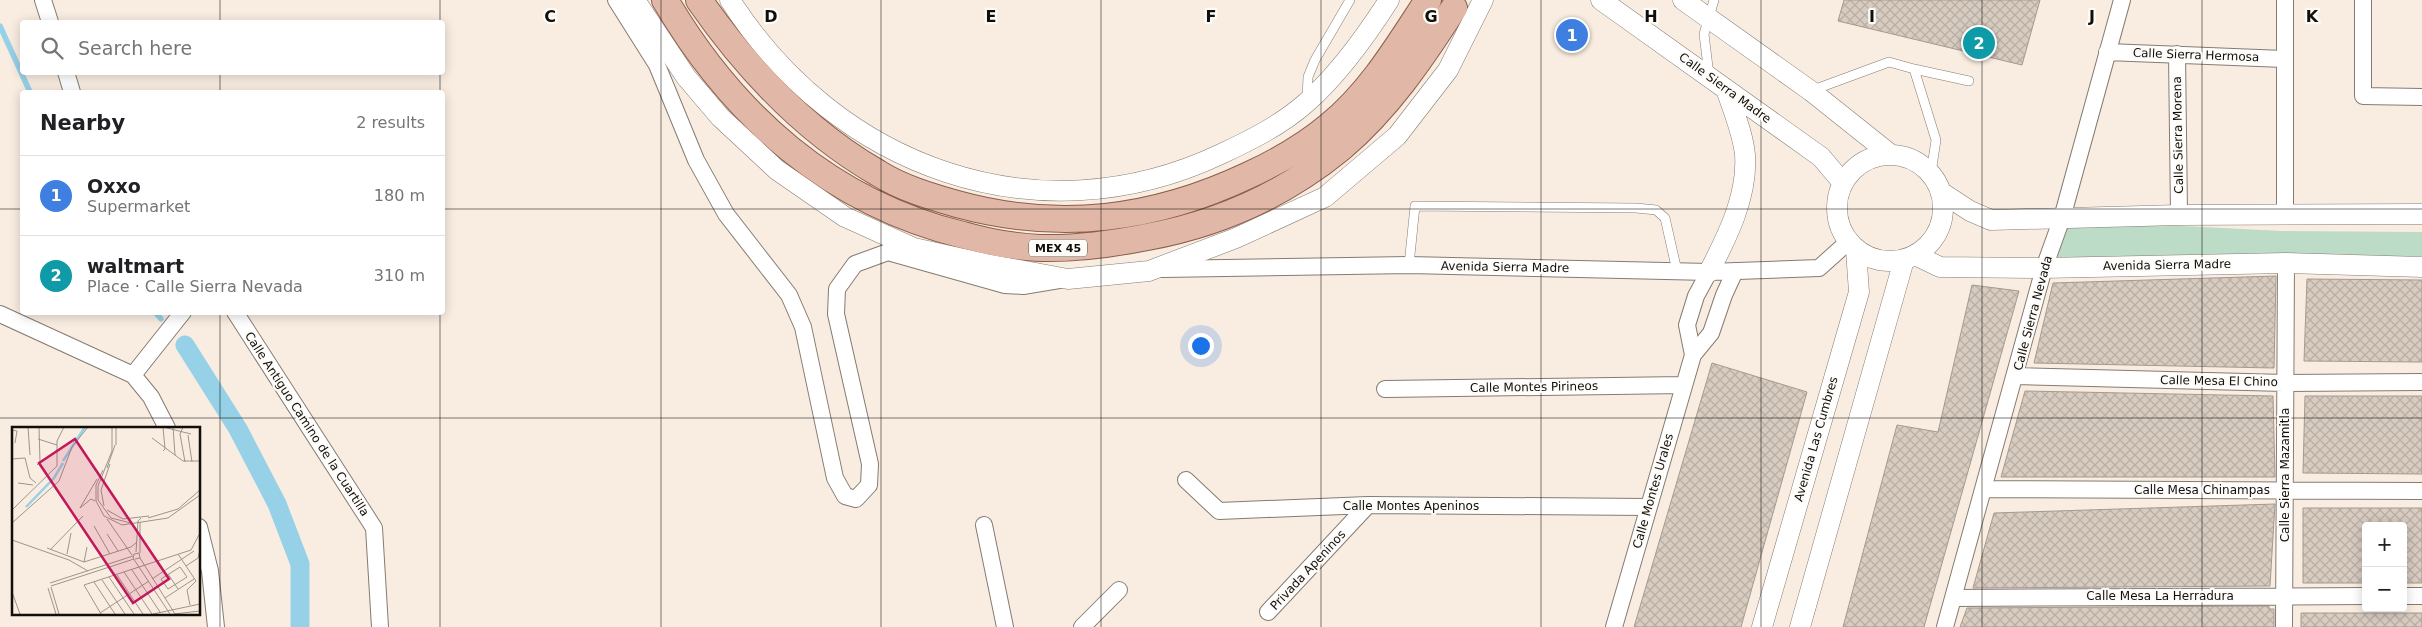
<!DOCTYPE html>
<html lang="en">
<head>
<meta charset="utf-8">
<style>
  body { margin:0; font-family:"DejaVu Sans",sans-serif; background:#f6f6f6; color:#202124 }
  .controls { position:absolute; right:15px; bottom:15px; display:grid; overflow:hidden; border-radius:5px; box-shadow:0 2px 12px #0003 }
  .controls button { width:45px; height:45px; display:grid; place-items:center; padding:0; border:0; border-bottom:1px solid #e0e0e0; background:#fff; color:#202124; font:25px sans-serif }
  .you { position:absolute; left:1200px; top:345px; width:18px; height:18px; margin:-12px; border:4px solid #fff; border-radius:50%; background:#1a73e8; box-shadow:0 0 0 8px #1a73e833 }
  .badge { display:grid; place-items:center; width:32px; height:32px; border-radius:50%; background:#d93025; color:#fff; font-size:16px; font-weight:700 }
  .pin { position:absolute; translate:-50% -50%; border:2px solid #fff; box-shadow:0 1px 5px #0006 }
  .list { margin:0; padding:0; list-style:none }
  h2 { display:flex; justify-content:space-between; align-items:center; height:65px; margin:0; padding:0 20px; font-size:21px }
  h2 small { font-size:16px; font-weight:400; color:#757577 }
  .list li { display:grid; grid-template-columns:32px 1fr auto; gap:15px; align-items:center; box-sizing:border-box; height:80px; padding:0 20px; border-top:1px solid #e0e0e0 }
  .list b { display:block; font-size:19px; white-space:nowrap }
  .list p { margin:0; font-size:16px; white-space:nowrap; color:#757577 }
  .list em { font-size:16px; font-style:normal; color:#757577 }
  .icon { flex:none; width:28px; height:28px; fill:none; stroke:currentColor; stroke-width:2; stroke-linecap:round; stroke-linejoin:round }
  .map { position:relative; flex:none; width:2422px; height:627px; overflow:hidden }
  .search { position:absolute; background:#fff; box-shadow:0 2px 12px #0003; left:20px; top:20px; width:425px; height:55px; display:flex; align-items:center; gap:12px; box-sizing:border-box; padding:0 18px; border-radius:5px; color:#757577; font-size:19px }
  .panel { position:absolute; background:#fff; box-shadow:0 2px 12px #0003; left:20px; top:90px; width:425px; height:225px; border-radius:5px }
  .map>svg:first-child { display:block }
  .park { fill:#bddcc8 }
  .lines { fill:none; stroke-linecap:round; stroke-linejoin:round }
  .stream { stroke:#97d1e7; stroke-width:5.5 }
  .canal { stroke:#97d1e7; stroke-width:19 }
  .building { fill:url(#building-cross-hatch); stroke:#a59a8f }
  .service-casing { stroke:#857b71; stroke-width:10 }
  .minor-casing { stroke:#857b71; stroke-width:18 }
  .tertiary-casing { stroke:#857b71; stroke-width:21 }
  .primary-casing { stroke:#8c5e4b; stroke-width:28 }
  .service { stroke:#fff; stroke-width:9 }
  .minor { stroke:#fff; stroke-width:16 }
  .tertiary { stroke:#fff; stroke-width:20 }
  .primary { stroke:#e1b8a7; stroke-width:26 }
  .grid { fill:none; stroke:#120f0b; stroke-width:1; stroke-opacity:0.55 }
  .labels { text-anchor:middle; stroke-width:4.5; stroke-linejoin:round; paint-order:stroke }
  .shield { fill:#fefcf9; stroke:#595652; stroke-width:1 }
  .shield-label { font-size:11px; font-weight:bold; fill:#120f0b }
  .street-label { font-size:12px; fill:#120f0b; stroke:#fefcf9 }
  .inset-river { fill:none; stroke:#97d1e7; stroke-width:2.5 }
  .inset-road { fill:none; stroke:#9d948b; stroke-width:1 }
  .view { fill:#c2185b; fill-opacity:0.15; stroke:#c2185b; stroke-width:2.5 }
  .inset-edge { fill:none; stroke:#120f0b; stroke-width:2.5 }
  .grid-label { font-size:16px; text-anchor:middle; font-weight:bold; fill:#120f0b; stroke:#fefcf9; stroke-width:4.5; stroke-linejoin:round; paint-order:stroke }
</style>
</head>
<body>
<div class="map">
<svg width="2422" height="627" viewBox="0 0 2422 627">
  <defs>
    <pattern id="building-cross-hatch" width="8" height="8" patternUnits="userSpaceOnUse" patternTransform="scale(1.25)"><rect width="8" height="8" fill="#d8ccc1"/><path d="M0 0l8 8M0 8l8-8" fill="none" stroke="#b8aea4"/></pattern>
  </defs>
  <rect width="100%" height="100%" fill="#f9ede1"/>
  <path class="park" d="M2065 220 2282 231 2422 232V256L2057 261Z"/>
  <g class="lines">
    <path class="stream" d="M0 26 30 92
      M155 312 161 319"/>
    <path class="canal" d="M185 345 238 429 277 504 300 564V627"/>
  </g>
  <path class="building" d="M1844 0H2040L2022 65 1838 21Z
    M2276 276 2274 368 2034 363 2053 283Z
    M2307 279 2422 280V362L2304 361Z
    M1972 285 2019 291 1924 627H1843L1897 425 1938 432Z
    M1712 363 1807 392 1741 627H1634Z
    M2025 391 2273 396 2275 477H2001Z
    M2305 396H2422V474L2303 473Z
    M2275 504 2270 586 1973 588 1994 513Z
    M2303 508H2422V583H2403V526H2366V583H2303Z
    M2269 606V609H2274V627H1960L1967 608Z
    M2301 613H2422V627H2301Z"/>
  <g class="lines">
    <g class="service-casing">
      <path id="service" d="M1914 69 1969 81
        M1709 75 1704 34 1714 0
        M1813 90 1889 62 1914 69 1936 140 1931 173
        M1307 99 1308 77 1315 60 1350 0
        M1409 265 1415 206 1636 208 1656 210 1665 218 1677 271"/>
    </g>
    <g class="minor-casing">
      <path id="minor" d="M43 0 50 22
        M616 0 657 65 696 160 726 214 789 295 803 327 835 478 845 496 856 499 869 485 870 464 836 314 837 289 855 264 888 252 1005 285 1023 286 1059 280
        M2363 0V96L2422 97
        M2107 52 2284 59
        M2177 54 2179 215
        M66 72 72 92
        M2285 214V0
        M1162 269 1409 265 1709 272 1819 268 1848 242
        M235 312 374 528 380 627
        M0 314 133 375 151 397 167 428
        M1693 355 1687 325 1696 296 1709 272
        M133 375 183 312
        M2016 376 2285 383 2422 382
        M1385 389 1684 385
        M1186 480 1219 511 1368 505 1648 507
        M1983 489 2422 491
        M984 525 1005 627
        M199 527 210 571 216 627
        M2403 596H2422
        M1953 598 2366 596
        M1268 612 1368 505
        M1082 627 1119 590
        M1614 627 1693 355 1711 333 1724 295 1735 271
        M1945 627 2044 268 2062 218 2122 0
        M2284 627 2286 263"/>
    </g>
    <g class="tertiary-casing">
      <path id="tertiary" d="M635 0 686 77 720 117 777 170 845 217 914 248 986 264 1068 279 1149 271 1236 238 1325 197 1397 136 1448 70 1483 0
        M730 0C837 167 1037 241 1221 154 1251 140 1281 125 1306 103 1339 74 1366 36 1389 0
        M1601 0 1821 157 1843 183
        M1683 0 1811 91 1890 154
        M1837 208a53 53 0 1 1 106 0a53 53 0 1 1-106 0Z
        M1941 192 1970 211 1991 220 2179 215 2422 214
        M1915 255 1940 267 2044 268 2286 263 2422 267
        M1709 272C1727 237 1748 196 1745 155 1743 133 1733 110 1726 89
        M1762 627 1859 292 1856 250
        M1800 627 1904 260"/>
    </g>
    <g class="primary-casing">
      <path id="primary" d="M665 0C733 116 831 203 963 235 988 242 1015 247 1040 248 1076 249 1112 244 1147 237 1218 224 1285 194 1341 148 1388 108 1421 59 1454 8
        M699 0C747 69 805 131 878 173 902 188 929 196 957 204 1059 232 1154 220 1249 175 1277 162 1305 146 1329 126 1371 92 1399 44 1428 0"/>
    </g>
    <use href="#service" class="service"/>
    <use href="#minor" class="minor"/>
    <use href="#tertiary" class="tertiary"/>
    <use href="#primary" class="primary"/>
  </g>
  <path class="grid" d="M220 0V22M440 0V22M661 0V627M881 0V627M1101 0V627M1321 0V627M1541 0V627M1761 0V627M1982 0V627M2202 0V627M220 72V92M440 72V92M0 209H22M442 209H2422M220 312V627M440 312V627M0 418H2422"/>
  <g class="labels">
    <rect class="shield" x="1029" y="239.5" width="58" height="17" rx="4"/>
    <g class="shield-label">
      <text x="1058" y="252">MEX 45</text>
    </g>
    <g class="street-label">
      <text transform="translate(2196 55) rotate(2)" y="4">Calle Sierra Hermosa</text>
      <text transform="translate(1725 88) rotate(36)" y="4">Calle Sierra Madre</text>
      <text transform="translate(2178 135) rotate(-91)" y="4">Calle Sierra Morena</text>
      <text transform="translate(2167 265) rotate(-1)" y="4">Avenida Sierra Madre</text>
      <text transform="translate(1505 267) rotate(1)" y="4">Avenida Sierra Madre</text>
      <text transform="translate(2033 313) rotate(-75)" y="4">Calle Sierra Nevada</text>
      <text transform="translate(2219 381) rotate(1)" y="4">Calle Mesa El Chino</text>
      <text transform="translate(1534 387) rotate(-1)" y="4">Calle Montes Pirineos</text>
      <text transform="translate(307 424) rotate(57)" y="4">Calle Antiguo Camino de la Cuartilla</text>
      <text transform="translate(1816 439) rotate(-74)" y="4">Avenida Las Cumbres</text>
      <text transform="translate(2285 475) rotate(-90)" y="4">Calle Sierra Mazamitla</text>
      <text x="2202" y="494">Calle Mesa Chinampas</text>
      <text transform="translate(1653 491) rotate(-74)" y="4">Calle Montes Urales</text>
      <text x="1411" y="510">Calle Montes Apeninos</text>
      <text transform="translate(1308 570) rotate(-47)" y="4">Privada Apeninos</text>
      <text x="2160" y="600">Calle Mesa La Herradura</text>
    </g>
  </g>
  <g transform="translate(12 427)">
    <rect width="188" height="188" fill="#f9ede1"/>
    <path class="inset-river" d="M51 34 73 0M14 80 42 51 51 36"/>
    <path class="inset-road" d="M16 0 18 28M100 0V24L86 59V73L99 91 119 96M104 0V18M151 0 179 7M151 0 153 22 151 24M161 0 163 28M171 0 168 7 173 35M0 3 5 4 3 16M176 8 180 35M140 11 171 34H188M26 12 45 18M0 32 13 31 18 51 24 56M25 38 28 35 27 0M95 41 103 18M91 43 84 58V74L92 89 110 98 156 91 188 68M6 56 21 58M83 74 79 72 68 81 85 52M92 79 89 63 98 37M0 83 45 39V14L52 0M95 83 111 92 137 89M136 91 166 82 188 63M95 92 120 128M128 95V126M0 96 47 54 60 20 76 0M82 99 98 127M95 107 106 124M0 113 57 133 76 144M35 121 72 135M39 122 71 89M124 125 126 94 129 91M55 127 59 106M166 127 184 154 175 163 178 178M128 131 163 187M123 132 128 131 127 126 122 127 121 131 158 187M72 135 119 120 125 115M72 135 75 120M174 139 186 131 188 123M168 140 175 150 156 162 149 152ZM120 143 148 185M112 145 140 187M156 147 166 162M105 148 131 187M97 150 122 187M140 152 182 124M90 153 113 187M82 155 103 187M38 156 121 129M39 159 122 132M39 160 47 187M36 161 44 187M0 165 8 187M153 171 182 152M88 186 137 154M89 187 72 158 179 123 188 106M141 187 188 177M162 187 188 184"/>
    <path class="view" d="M63 12 157 152 121 176 27 36Z"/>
    <rect width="188" height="188" class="inset-edge"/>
  </g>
  <g class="grid-label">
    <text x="550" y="22">C</text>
    <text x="771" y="22">D</text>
    <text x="991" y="22">E</text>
    <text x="1211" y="22">F</text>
    <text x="1431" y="22">G</text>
    <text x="1651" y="22">H</text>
    <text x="1872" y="22">I</text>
    <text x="2092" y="22">J</text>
    <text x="2312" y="22">K</text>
  </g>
</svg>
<div class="controls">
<button>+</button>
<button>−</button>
</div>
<div class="you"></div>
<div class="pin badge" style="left:1572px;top:35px;background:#3f7fe0">1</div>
<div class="pin badge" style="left:1979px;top:43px;background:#0f9aa8">2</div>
<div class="search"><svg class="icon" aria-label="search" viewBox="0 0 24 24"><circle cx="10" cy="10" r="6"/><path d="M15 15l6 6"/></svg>Search here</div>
<section class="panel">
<h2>Nearby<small>2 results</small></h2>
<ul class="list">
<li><span class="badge" style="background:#3f7fe0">1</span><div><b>Oxxo</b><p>Supermarket</p></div><em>180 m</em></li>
<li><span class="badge" style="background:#0f9aa8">2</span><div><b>waltmart</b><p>Place · Calle Sierra Nevada</p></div><em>310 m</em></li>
</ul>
</section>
</div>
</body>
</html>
